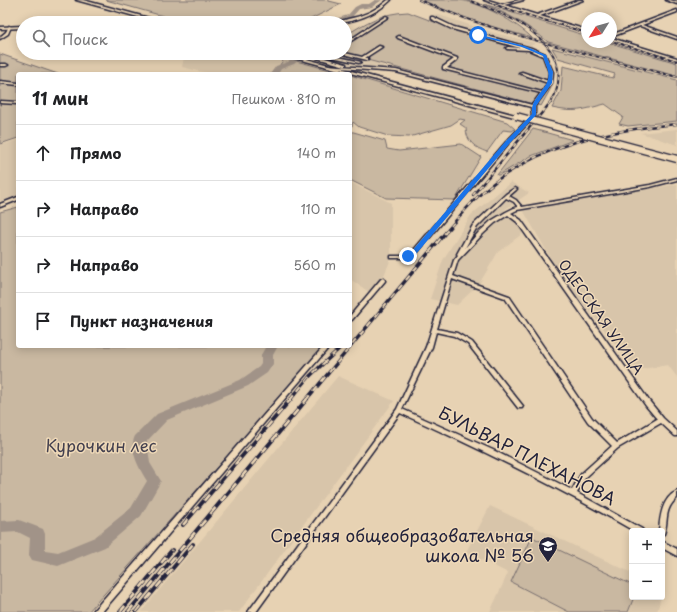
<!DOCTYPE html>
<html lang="ru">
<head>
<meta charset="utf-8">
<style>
  body { margin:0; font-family:"Playpen Sans",sans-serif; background:#f2f2f2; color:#202124 }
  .controls { position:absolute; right:12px; bottom:12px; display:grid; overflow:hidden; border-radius:4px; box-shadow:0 2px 10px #0003 }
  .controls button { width:36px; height:36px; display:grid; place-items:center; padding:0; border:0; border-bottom:1px solid #e0e0e0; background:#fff; color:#202124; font:20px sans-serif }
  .compass { position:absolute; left:581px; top:12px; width:36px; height:36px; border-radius:50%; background:#fff; box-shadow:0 2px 10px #0003; rotate:233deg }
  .stop { position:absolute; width:12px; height:12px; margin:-9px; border:3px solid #1a73e8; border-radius:50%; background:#fff }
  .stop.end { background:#1a73e8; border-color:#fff; box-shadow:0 1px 4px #0008 }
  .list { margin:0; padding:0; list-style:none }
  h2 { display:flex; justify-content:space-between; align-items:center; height:52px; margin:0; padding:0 16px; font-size:17px }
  h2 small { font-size:13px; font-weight:400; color:#757577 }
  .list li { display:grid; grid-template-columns:26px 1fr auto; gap:12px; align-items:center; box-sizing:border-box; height:56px; padding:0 16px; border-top:1px solid #e0e0e0 }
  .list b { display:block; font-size:15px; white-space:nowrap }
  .list em { font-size:13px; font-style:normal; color:#757577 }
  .icon { flex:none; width:22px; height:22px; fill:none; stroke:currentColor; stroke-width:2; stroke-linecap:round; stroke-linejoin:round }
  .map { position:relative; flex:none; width:677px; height:612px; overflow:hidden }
  .search { position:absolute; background:#fff; box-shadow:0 2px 10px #0003; left:16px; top:16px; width:336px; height:44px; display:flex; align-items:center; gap:10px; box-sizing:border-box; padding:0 14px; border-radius:22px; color:#757577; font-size:15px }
  .panel { position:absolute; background:#fff; box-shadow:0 2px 10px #0003; left:16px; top:72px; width:336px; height:276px; border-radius:4px }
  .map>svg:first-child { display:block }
  .built { fill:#d8c5aa }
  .green { fill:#c9b8a1; stroke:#766d6e }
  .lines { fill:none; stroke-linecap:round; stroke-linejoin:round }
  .river { fill:#a19388; fill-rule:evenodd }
  .minor-casing { stroke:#22223b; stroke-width:3 }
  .tertiary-casing { stroke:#22223b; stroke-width:3 }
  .primary-casing { stroke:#22223b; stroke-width:3 }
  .minor { fill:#efd9b8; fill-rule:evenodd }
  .tertiary { fill:#efd9b8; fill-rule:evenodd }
  .primary { fill:#efd9b8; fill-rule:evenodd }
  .rail-far3-casing { stroke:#22223b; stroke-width:2 }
  .rail-far2-casing { stroke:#22223b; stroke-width:2.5 }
  .rail-far1-casing { stroke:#22223b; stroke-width:3.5 }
  .rail-casing { stroke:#22223b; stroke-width:4 }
  .rail-far3 { stroke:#efd9b8; stroke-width:1; stroke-dasharray:3.5; stroke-linecap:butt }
  .rail-far2 { stroke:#efd9b8; stroke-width:1.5; stroke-dasharray:4.5; stroke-linecap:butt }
  .rail-far1 { stroke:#efd9b8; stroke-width:2; stroke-dasharray:6; stroke-linecap:butt }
  .rail { stroke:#efd9b8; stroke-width:2.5; stroke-dasharray:8; stroke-linecap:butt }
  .primary-bridge-casing { stroke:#22223b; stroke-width:9; stroke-linecap:butt }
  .primary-bridge { stroke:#efd9b8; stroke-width:6 }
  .route { fill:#1a73e8 }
  .labels { text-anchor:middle; stroke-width:3; stroke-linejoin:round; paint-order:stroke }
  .street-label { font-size:14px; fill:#22223b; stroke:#efd9b8 }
  .near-park-label { font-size:17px; fill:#43404f; stroke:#efd9b8 }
  .near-street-label { font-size:17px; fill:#22223b; stroke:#efd9b8 }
  .near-poi-label { font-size:17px; fill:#22223b; stroke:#efd9b8; text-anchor:end }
</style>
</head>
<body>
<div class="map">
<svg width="677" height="612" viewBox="0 0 677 612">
  <rect width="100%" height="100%" fill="#e7d2b3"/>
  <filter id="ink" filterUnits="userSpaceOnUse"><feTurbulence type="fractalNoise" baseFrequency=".025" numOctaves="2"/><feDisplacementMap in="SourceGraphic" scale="8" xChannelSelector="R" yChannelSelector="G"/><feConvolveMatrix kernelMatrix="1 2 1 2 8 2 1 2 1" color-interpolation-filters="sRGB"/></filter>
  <g filter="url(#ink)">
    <path class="built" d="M436 14 494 33 536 43 527 48 461 30 430 16Z
      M185 53H256L284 58 272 74H211L182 67Z
      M307 53H343L384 65 381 68 357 66 306 54Z
      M677 129V145L641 133 649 132Z
      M18 140V198L0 201V145Z
      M350 182 391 203V259L382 280 369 292 350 279Z
      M511 182 529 193 504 210 520 220 522 234 498 252 479 284 457 305 430 299 443 260 471 215Z
      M677 184V377L668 365 636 370 560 274 523 210Z
      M338 376 394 401 239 612H141Z
      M490 506 632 573V597H661L657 612H490L508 573 466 552Z"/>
    <path class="green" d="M106 0H325L341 4 303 23H188Z
      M422 0C434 0 447 0 459 0 480 2 518 23 532 38L466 19Z
      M484 4 587 36V42H607L677 63V76L548 42C528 25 508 14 484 4Z
      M408 12 453 29 546 55 553 73 551 88 541 106 341 53H345V36C366 22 382 13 408 12Z
      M552 48 677 80V121L628 126 619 124 623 117 605 104C582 110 575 113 552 108L561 91 563 66 613 78 615 74 558 58Z
      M0 54 58 74H18V138L0 144Z
      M285 58 345 74H273Z
      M350 75 507 122 515 129 512 131 503 130 487 152C475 148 466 141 466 128L460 124 465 120 460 119 451 125 409 137 388 136 359 127 353 122 352 126H350Z
      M533 129 573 140 531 156 499 175H497Z
      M350 131 385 141 387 149 399 151 461 144 481 157 455 200 386 198 350 180Z
      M18 207V346H325L88 612H0V212Z
      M532 537 632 585V597H634L628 612H569L511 582Z"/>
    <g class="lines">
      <path class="river" d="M375 0H382L372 7 359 9 352 17 332 23 325 22 348 15 355 7 361 4H369Z
        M300 53H307L294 64 281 69 278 74H270L276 66 288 62Z
        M266 346H278L273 355V364L267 373 248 386 167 420 147 441 150 463 161 481 141 516 105 547 58 566 32 560 29 555 30 538 18 532 0 533V521L19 520 43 529 45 534V550L58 552 95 537 131 508 147 481C140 470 128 449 135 436L157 414 240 380 259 367 261 364V355Z"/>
      <g class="minor-casing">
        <path id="minor" d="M388 0H391C377 14 353 23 333 23 337 21 343 21 348 19 363 16 377 10 388 0Z
          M484 0H488L537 15 579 0H583L540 16 587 30V32L535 17Z
          M519 0H524L504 5 503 4Z
          M666 0H670L677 2V4Z
          M677 10V12L642 25 677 37V39L640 26 611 37V35Z
          M386 16 388 17 345 45V43Z
          M431 17H433L454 27 531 48 545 54 553 72 552 83 535 106V116L508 144 416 254 405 258H391V256H404L412 252 506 142 532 115 531 107 396 72 327 67 325 66 326 65 396 70 532 105 541 93 443 69V67L454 59 398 38 397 37 399 36 457 58V60L447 68 542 92 548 83 519 73 522 72 548 81 549 72 543 56 529 50 507 49 506 48 508 47 520 48 452 29 431 19Z
          M9 26 11 27 8 34 0 39V37L6 32Z
          M611 38 677 58V60L611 40Z
          M379 46 382 47 365 58H368V60H367L339 53H345L362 57Z
          M322 53H326L325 54 361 62 359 63 323 55 321 57 346 64V66H345L317 58V56Z
          M0 64H6L8 65 6 66H0Z
          M0 81 18 83V85L0 83Z
          M0 101 18 102V104L0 103Z
          M677 178V180L650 187 517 210 511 213 521 220 650 402 663 418 677 431V436H675L661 423 618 448 585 478 577 493 642 529 643 531H634C558 487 480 449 400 413L256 612H248L397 409 426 347 454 260 458 255 457 254 473 225 506 194 515 188 517 189 516 190 509 196 516 200 522 207 650 185ZM506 198 514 202 518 207 514 208 506 212 491 221 479 232 465 248 477 227ZM508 215 517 222 646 406 657 419 617 443 592 418 509 296 453 276 458 260 483 234 495 223ZM452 279 505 298 588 422 612 446 581 474 572 490 493 450 402 409 432 347 436 332 454 336 468 344 518 408H522L523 406 472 342 457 333 437 329Z
          M18 197V200L0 207V204Z
          M383 278 385 280V281L352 320 350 321V316L381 279Z
          M324 346H330L102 612H93L94 610Z
          M677 491V498C663 511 669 520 664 534L662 535V531H659C660 517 662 498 677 491Z
          M662 541 677 549V556L662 548Z"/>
      </g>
      <g class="tertiary-casing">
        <path id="tertiary" d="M23 26V28L0 29V27Z"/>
      </g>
      <g class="primary-casing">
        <path id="primary" d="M76 0H83L167 23H160Z
          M276 53H284L519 116 514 117Z"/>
      </g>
      <use href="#minor" class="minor"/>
      <use href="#tertiary" class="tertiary"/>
      <use href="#primary" class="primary"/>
      <g class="rail-far3-casing">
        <path id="rail-far3" d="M419 0C501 36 590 54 677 77
          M468 0C510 15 582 46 551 103
          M495 5 587 33
          M611 41 677 61"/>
      </g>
      <g class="rail-far2-casing">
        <path id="rail-far2" d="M473 195 551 102
          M445 233C458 218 470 203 485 190 538 144 609 130 677 124"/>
      </g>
      <g class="rail-far1-casing">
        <path id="rail-far1" d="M290 400 310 376 342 346
          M306 400 446 232"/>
      </g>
      <g class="rail-casing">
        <path id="rail" d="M183 525 291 399
          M120 612 172 550
          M128 612 307 399
          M136 612 193 544"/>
      </g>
      <use href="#rail-far3" class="rail-far3"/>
      <use href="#rail-far2" class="rail-far2"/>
      <use href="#rail-far1" class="rail-far1"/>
      <use href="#rail" class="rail"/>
      <g class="primary-bridge-casing">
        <path id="primary-bridge" d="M516 116 677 159"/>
      </g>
      <use href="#primary-bridge" class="primary-bridge"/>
    </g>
  </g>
  <path class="route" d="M477 34 525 46 546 55 553 72 552 83 536 106V115L509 144 416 254 411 257H406V255L411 252 505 142 532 114C530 95 552 89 548 71 547 66 544 61 543 56L522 47 477 36Z"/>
  <defs>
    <g id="school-pin" transform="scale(1)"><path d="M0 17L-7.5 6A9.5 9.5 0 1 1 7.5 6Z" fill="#22223b" stroke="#efd9b8"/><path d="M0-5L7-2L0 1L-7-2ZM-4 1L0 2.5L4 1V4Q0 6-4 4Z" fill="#fff"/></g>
  </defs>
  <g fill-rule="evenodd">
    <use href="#school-pin" x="548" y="546"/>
  </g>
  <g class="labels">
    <g class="street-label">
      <text transform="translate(601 317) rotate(55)" y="5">ОДЕССКАЯ УЛИЦА</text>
    </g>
    <g class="near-park-label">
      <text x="101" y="452">Курочкин лес</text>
    </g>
    <g class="near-street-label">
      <text transform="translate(527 456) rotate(27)" y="6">БУЛЬВАР ПЛЕХАНОВА</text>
    </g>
    <g class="near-poi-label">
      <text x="534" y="542">Средняя общеобразовательная<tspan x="534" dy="20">школа № 56</tspan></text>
    </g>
  </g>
</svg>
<div class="controls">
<button>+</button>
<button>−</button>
</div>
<svg class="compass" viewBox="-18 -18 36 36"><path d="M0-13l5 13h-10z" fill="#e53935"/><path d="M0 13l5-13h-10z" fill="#757577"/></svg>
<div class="stop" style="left:478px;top:35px"></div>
<div class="stop end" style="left:408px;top:256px"></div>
<div class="search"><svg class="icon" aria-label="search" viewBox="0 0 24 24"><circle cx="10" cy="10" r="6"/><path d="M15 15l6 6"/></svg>Поиск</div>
<section class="panel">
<h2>11 мин<small>Пешком · 810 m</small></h2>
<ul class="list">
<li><svg class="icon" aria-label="ahead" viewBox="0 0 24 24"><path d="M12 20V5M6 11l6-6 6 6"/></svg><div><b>Прямо</b></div><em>140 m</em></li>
<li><svg class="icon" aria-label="right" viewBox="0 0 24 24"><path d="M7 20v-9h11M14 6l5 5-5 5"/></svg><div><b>Направо</b></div><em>110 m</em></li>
<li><svg class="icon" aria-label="right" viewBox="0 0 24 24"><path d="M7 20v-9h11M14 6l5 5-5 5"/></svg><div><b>Направо</b></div><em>560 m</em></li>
<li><svg class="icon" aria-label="arrive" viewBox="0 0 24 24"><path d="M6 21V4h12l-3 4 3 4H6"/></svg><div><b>Пункт назначения</b></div></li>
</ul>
</section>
</div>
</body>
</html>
